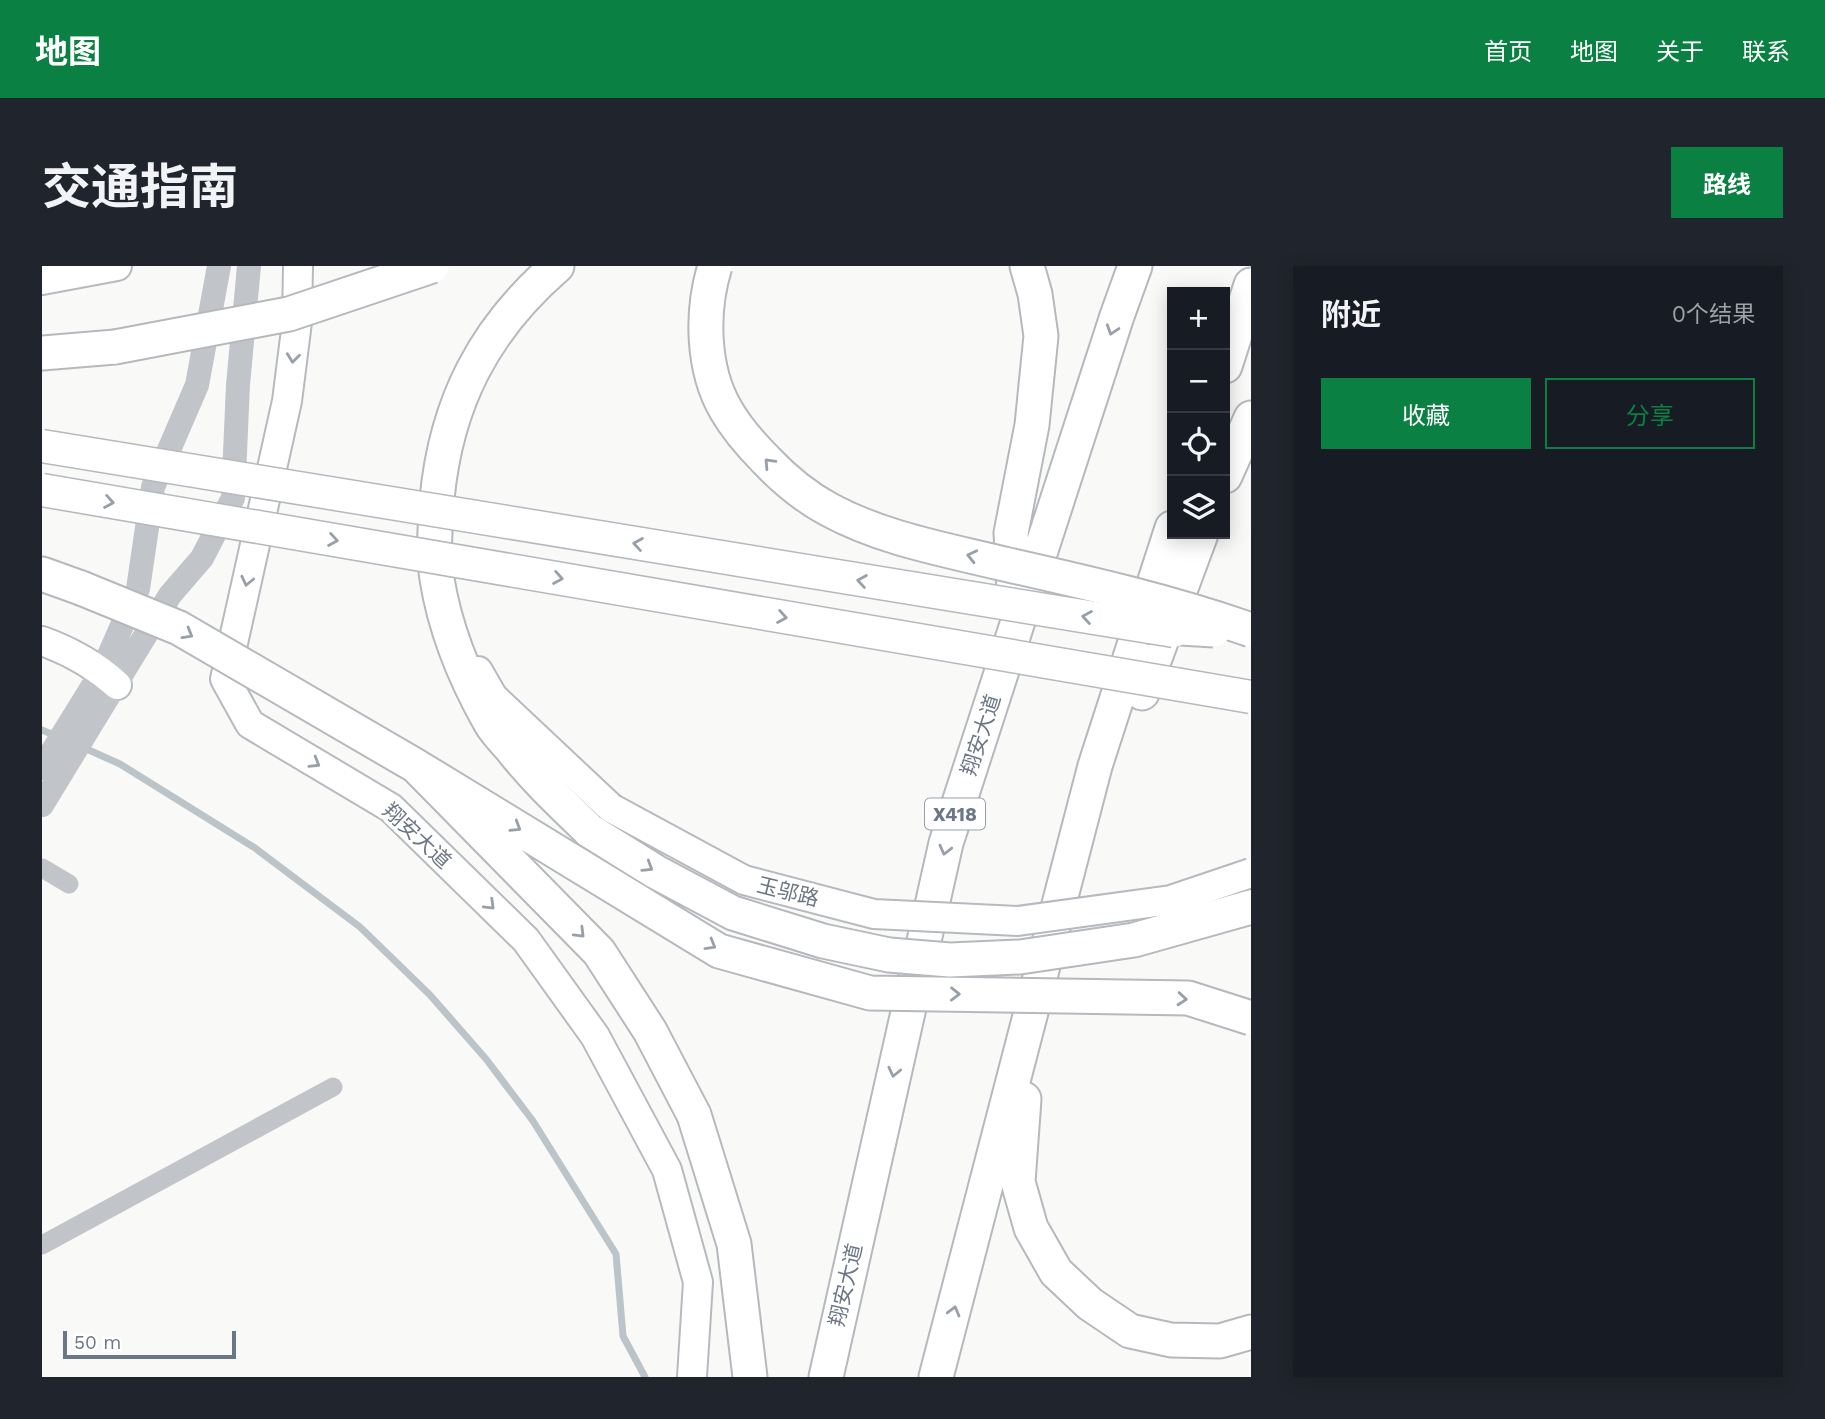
<!DOCTYPE html>
<html lang="zh">
<head>
<meta charset="utf-8">
<style>
  body { margin:0; font-family:"Work Sans","Noto Sans SC",sans-serif; background:#20242c; color:#f1f3f6 }
  .controls { position:absolute; right:21px; top:21px; display:grid; overflow:hidden; border-radius:0px; box-shadow:0 4px 18px #0003 }
  .controls button { width:63px; height:63px; display:grid; place-items:center; padding:0; border:0; border-bottom:2px solid #363941; background:#171b24; color:#f1f3f6; font:35px sans-serif }
  .scale { position:absolute; left:21px; bottom:18px; width:173px; box-sizing:border-box; padding-left:7px; border:4px solid #6b7786; border-top:0; font-size:19px; line-height:24px; white-space:nowrap; color:#6b7786; -webkit-text-stroke:5px #fff; paint-order:stroke }
  .list { margin:0; padding:0; list-style:none }
  h2 { display:flex; justify-content:space-between; align-items:center; height:91px; margin:0; padding:0 28px; font-size:30px }
  h2 small { font-size:23px; font-weight:400; color:#9ea1a6 }
  .actions { display:flex; gap:14px; padding:21px 28px }
  .actions a { flex:1; padding:16px 0; border:2px solid #0b8043; border-radius:0px; text-align:center; font-size:24px; color:#0b8043 }
  .actions .main { background:#0b8043; color:#fff }
  .icon { flex:none; width:38px; height:38px; fill:none; stroke:currentColor; stroke-width:2; stroke-linecap:round; stroke-linejoin:round }
  .map { position:relative; flex:none; width:1209px; height:1111px; overflow:hidden; border-radius:0px }
  header { display:flex; align-items:center; gap:42px; box-sizing:border-box; height:98px; padding:0 35px; background:#0b8043; color:#fff }
  header strong { font-size:33px }
  nav { display:flex; gap:38px; margin-inline-start:auto; font-size:24px }
  .intro { display:flex; align-items:center; justify-content:space-between; box-sizing:border-box; height:168px; padding:0 42px }
  h1 { margin:0; font-size:49px }
  .button { padding:18px 32px; border-radius:0px; background:#0b8043; color:#fff; font-size:24px; font-weight:700 }
  main { display:flex; gap:42px; padding:0 42px }
  aside { flex:1; background:#171b24; border-radius:0px; box-shadow:0 4px 18px #0003 }
  .map>svg:first-child { display:block }
  .lines { fill:none; stroke-linecap:round; stroke-linejoin:round }
  .stream { stroke:#bbc4c9; stroke-width:7 }
  .secondary-casing { stroke:#b6babf; stroke-width:32 }
  .trunk-casing { stroke:#b5b8bc; stroke-width:37 }
  .minor { stroke:#c1c5c9; stroke-width:19 }
  .tertiary { stroke:#c1c5c9; stroke-width:24 }
  .secondary { stroke:#fff; stroke-width:28 }
  .trunk { stroke:#fff; stroke-width:33 }
  .secondary-bridge-casing { stroke:#b6babf; stroke-width:32; stroke-linecap:butt }
  .primary-bridge-casing { stroke:#b5b9bd; stroke-width:35; stroke-linecap:butt }
  .trunk-bridge-casing { stroke:#b5b8bc; stroke-width:37; stroke-linecap:butt }
  .secondary-bridge { stroke:#fff; stroke-width:28 }
  .primary-bridge { stroke:#fff; stroke-width:32 }
  .trunk-bridge { stroke:#fff; stroke-width:33 }
  .oneway { stroke:#97a0aa }
  .labels { text-anchor:middle; stroke-width:7; stroke-linejoin:round; paint-order:stroke }
  .shield { fill:#fff; stroke:#97a0aa; stroke-width:2 }
  .shield-label { font-size:19px; font-weight:bold; fill:#6b7786 }
  .street-label { font-size:21px; fill:#6b7786; stroke:#fff }
</style>
</head>
<body>
<header>
<strong>地图</strong>
<nav><a>首页</a><a>地图</a><a>关于</a><a>联系</a></nav>
</header>
<div class="intro"><h1>交通指南</h1><a class="button">路线</a></div>
<main>
<div class="map">
<svg width="1209" height="1111" viewBox="0 0 1209 1111">
  <rect width="100%" height="100%" fill="#f9faf8"/>
  <g class="lines">
    <path class="stream" d="M0 464 16 471
      M40 481 78 498 213 582 318 661 388 729 444 793 491 855 574 988 581 1070 603 1111"/>
    <g class="secondary-casing">
      <path id="secondary" d="M256 0 255 56 245 135 183 413 208 458 349 542 484 674 553 770 625 904 656 1016 650 1111
        M0 14 75 0
        M0 375C28 385 53 399 75 419
        M436 405 451 431 569 542"/>
    </g>
    <g class="trunk-casing">
      <path id="trunk" d="M515 0C442 63 404 137 395 233 393 260 391 286 395 313 403 363 423 412 448 456 453 465 461 473 468 481 492 512 520 538 548 565
        M0 87 73 81
        M1183 100 1209 19
        M1183 210 1209 152
        M0 308 39 322
        M972 326 969 267 990 159 999 70 993 28 985 0
        M1100 427 1159 268
        M982 833 976 916 989 962 1014 1006 1048 1038 1088 1065 1129 1074 1178 1075 1209 1066
        M652 849 692 978 708 1111
        M784 1111 904 577 1075 50 1093 0
        M894 1111 1053 500 1130 262"/>
    </g>
    <path class="minor" d="M0 602 27 618
      M0 979 291 821"/>
    <path class="tertiary" d="M0 502 60 405 96 323 111 221 155 119 177 0
      M0 539 128 329 160 292 191 232 196 119 207 0"/>
    <use href="#secondary" class="secondary"/>
    <use href="#trunk" class="trunk"/>
    <g class="secondary-bridge-casing">
      <path id="secondary-bridge" d="M569 542 702 614 832 648 976 655 1129 634 1209 607"/>
    </g>
    <g class="primary-bridge-casing">
      <path id="primary-bridge" d="M0 180 1132 365
        M0 224 1209 431"/>
    </g>
    <g class="trunk-bridge-casing">
      <path id="trunk-bridge" d="M673 0C659 45 660 103 684 144 695 163 709 179 724 194 743 214 762 230 786 243 839 272 900 283 958 297 1042 316 1127 335 1209 364
        M73 81 247 48 390 0
        M39 322 137 362 374 500 557 686 608 765 652 849
        M1105 360 1172 364
        M374 500 677 685 828 727 1146 732 1209 752
        M548 565 614 606 691 647 781 675 847 689 908 694 978 691 1092 674 1209 641"/>
    </g>
    <use href="#secondary-bridge" class="secondary-bridge"/>
    <use href="#primary-bridge" class="primary-bridge"/>
    <use href="#trunk-bridge" class="trunk-bridge"/>
  </g>
  <defs><path id="oneway-chevron" d="M-2-3.5L2.5 0L-2 3.5" fill="none" stroke-width="1.6" stroke-linecap="round" stroke-linejoin="round" transform="scale(1.75)"/></defs>
  <g class="oneway">
    <use href="#oneway-chevron" transform="translate(1070 64) rotate(108)"/>
    <use href="#oneway-chevron" transform="translate(251 92) rotate(97)"/>
    <use href="#oneway-chevron" transform="translate(727 197) rotate(-133)"/>
    <use href="#oneway-chevron" transform="translate(67 236) rotate(10)"/>
    <use href="#oneway-chevron" transform="translate(291 274) rotate(10)"/>
    <use href="#oneway-chevron" transform="translate(596 278) rotate(-171)"/>
    <use href="#oneway-chevron" transform="translate(930 290) rotate(-167)"/>
    <use href="#oneway-chevron" transform="translate(516 312) rotate(10)"/>
    <use href="#oneway-chevron" transform="translate(205 315) rotate(103)"/>
    <use href="#oneway-chevron" transform="translate(820 315) rotate(-171)"/>
    <use href="#oneway-chevron" transform="translate(740 351) rotate(10)"/>
    <use href="#oneway-chevron" transform="translate(1045 351) rotate(-171)"/>
    <use href="#oneway-chevron" transform="translate(146 368) rotate(30)"/>
    <use href="#oneway-chevron" transform="translate(273 497) rotate(31)"/>
    <use href="#oneway-chevron" transform="translate(474 561) rotate(32)"/>
    <use href="#oneway-chevron" transform="translate(903 584) rotate(104)"/>
    <use href="#oneway-chevron" transform="translate(606 601) rotate(32)"/>
    <use href="#oneway-chevron" transform="translate(448 639) rotate(44)"/>
    <use href="#oneway-chevron" transform="translate(538 667) rotate(45)"/>
    <use href="#oneway-chevron" transform="translate(669 679) rotate(30)"/>
    <use href="#oneway-chevron" transform="translate(913 728) rotate(1)"/>
    <use href="#oneway-chevron" transform="translate(1140 733) rotate(5)"/>
    <use href="#oneway-chevron" transform="translate(852 806) rotate(103)"/>
    <use href="#oneway-chevron" transform="translate(912 1045) rotate(-75)"/>
  </g>
  <g class="labels">
    <rect class="shield" x="883" y="532.5" width="60" height="31" rx="5"/>
    <g class="shield-label">
      <text x="913" y="555">X418</text>
    </g>
    <g class="street-label">
      <text transform="translate(939 469) rotate(-72)" y="7">翔安大道</text>
      <text transform="translate(375 570) rotate(43)" y="7">翔安大道</text>
      <text transform="translate(746 626) rotate(14)" y="7">玉邬路</text>
      <text transform="translate(804 1019) rotate(-77)" y="7">翔安大道</text>
    </g>
  </g>
</svg>
<div class="controls">
<button>+</button>
<button>−</button>
<button><svg class="icon" aria-label="locate" viewBox="0 0 24 24"><circle cx="12" cy="12" r="6"/><path d="M12 2v4M12 18v4M2 12h4M18 12h4"/></svg></button>
<button><svg class="icon" aria-label="layers" viewBox="0 0 24 24"><path d="M12 4l9 5-9 5-9-5zM3 14l9 5 9-5"/></svg></button>
</div>
<div class="scale">50 m</div>
</div>
<aside>
<h2>附近<small>0个结果</small></h2>
<ul class="list">
</ul>
<div class="actions"><a class="main">收藏</a><a>分享</a></div>
</aside>
</main>
</body>
</html>
